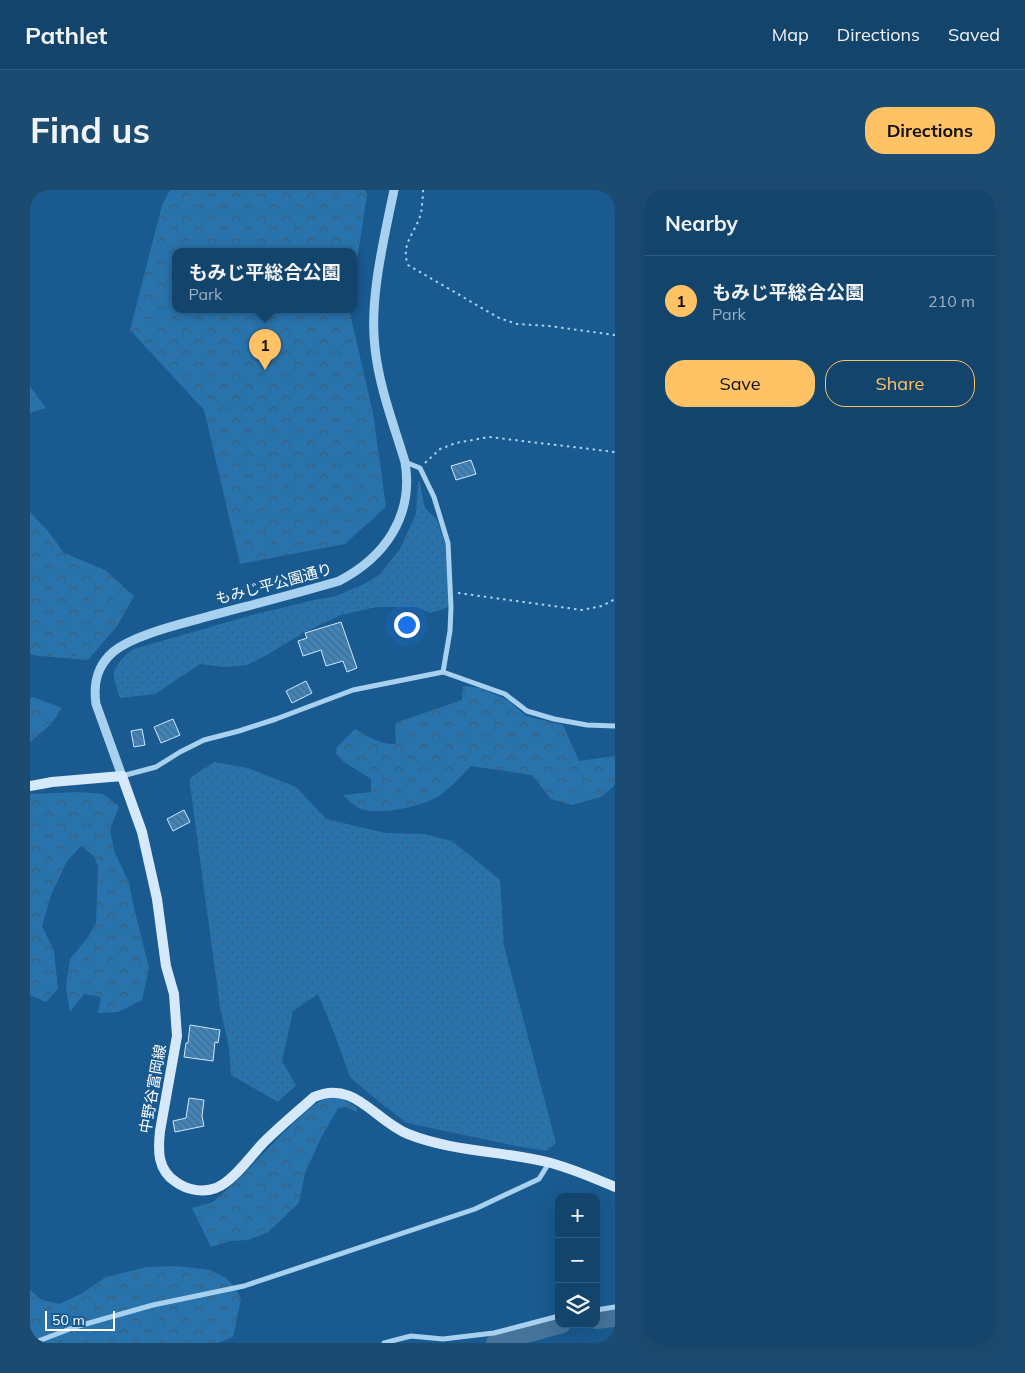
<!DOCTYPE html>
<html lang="en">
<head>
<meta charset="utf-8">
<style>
  body { margin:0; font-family:Mulish,"Noto Sans JP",sans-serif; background:#1c4b72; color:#f1f3f6 }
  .controls { position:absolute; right:15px; bottom:15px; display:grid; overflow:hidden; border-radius:10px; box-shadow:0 5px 20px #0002 }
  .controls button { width:45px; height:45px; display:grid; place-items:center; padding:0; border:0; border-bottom:1px solid #325c7f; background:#13446c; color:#f1f3f6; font:25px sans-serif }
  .scale { position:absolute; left:15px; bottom:12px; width:70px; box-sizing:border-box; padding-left:5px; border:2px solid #fff; border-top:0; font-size:14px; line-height:18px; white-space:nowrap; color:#fff; -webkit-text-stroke:4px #195a90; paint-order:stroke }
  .you { position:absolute; left:376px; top:434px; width:18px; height:18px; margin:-12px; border:4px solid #fff; border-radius:50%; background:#1a73e8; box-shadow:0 0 0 8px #1a73e833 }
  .badge { display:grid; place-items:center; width:32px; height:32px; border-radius:50%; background:#ffc265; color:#111; font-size:16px; font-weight:700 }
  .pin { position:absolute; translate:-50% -41px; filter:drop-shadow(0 1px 2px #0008) }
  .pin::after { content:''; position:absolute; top:26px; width:18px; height:15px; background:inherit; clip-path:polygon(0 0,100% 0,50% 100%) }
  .popup { position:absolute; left:142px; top:58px; width:185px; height:65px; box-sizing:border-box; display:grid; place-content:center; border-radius:10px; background:#13446c; filter:drop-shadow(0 1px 4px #0005); font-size:16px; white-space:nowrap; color:#9db0c2 }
  .popup b { font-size:19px; color:#f1f3f6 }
  .popup::after { content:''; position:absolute; left:50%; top:100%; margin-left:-10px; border:10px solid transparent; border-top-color:#13446c }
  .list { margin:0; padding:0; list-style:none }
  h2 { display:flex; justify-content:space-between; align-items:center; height:65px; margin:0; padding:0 20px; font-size:21px }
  h2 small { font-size:16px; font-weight:400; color:#9db0c2 }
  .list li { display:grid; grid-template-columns:32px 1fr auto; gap:15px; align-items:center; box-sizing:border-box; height:90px; padding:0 20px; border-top:1px solid #325c7f }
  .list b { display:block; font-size:19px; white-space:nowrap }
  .list p { margin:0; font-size:16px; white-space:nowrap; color:#9db0c2 }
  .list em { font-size:16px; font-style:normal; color:#9db0c2 }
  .actions { display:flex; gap:10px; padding:15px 20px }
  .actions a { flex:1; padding:11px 0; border:1px solid #ffc265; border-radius:20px; text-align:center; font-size:18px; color:#ffc265 }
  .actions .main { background:#ffc265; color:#111 }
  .icon { flex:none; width:28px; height:28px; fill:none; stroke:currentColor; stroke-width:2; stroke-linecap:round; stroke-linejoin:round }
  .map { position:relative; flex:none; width:585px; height:1153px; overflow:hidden; border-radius:20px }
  header { display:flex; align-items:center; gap:30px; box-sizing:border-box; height:70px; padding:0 25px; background:#13446c; border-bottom:1px solid #325c7f }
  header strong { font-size:24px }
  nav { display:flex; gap:28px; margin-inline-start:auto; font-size:18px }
  .intro { display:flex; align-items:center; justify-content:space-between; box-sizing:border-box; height:120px; padding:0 30px }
  h1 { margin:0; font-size:35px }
  .button { padding:12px 22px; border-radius:20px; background:#ffc265; color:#111; font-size:18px; font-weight:700 }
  main { display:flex; gap:30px; padding:0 30px }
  aside { flex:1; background:#13446c; border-radius:20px; box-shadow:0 5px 20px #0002 }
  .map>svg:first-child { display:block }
  .grass { fill:url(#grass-dots) }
  .forest { fill:url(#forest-crowns) }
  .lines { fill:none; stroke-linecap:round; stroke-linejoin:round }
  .river { stroke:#45739a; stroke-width:18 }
  .building { fill:url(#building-back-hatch); stroke:#cee7fb }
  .path { stroke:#a8d0ef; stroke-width:2; stroke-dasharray:2.5 4; stroke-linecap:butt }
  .minor { stroke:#a8d0ef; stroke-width:5 }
  .tertiary { stroke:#a8d0ef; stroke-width:9 }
  .secondary { stroke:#d5e9fa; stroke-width:10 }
  .labels { text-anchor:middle; stroke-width:5; stroke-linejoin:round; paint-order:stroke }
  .street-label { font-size:15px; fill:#fff; stroke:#195a90 }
</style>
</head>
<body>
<header>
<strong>Pathlet</strong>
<nav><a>Map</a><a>Directions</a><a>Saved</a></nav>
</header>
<div class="intro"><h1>Find us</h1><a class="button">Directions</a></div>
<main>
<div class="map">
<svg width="585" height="1153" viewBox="0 0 585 1153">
  <defs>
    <pattern id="grass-dots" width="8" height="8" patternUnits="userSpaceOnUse" patternTransform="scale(1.25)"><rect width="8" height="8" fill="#2973ac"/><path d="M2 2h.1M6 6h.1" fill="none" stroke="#3c5e77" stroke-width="1.8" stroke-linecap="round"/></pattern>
    <pattern id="forest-crowns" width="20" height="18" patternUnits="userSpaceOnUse" patternTransform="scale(1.25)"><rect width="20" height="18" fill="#2973ac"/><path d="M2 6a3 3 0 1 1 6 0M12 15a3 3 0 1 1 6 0" fill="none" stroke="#3c5e77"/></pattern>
    <pattern id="building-back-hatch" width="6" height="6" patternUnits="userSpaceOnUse" patternTransform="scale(1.25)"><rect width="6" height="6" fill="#4284b8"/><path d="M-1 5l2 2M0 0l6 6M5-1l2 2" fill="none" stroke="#466b87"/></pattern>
  </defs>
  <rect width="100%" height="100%" fill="#195a90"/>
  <path class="grass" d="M389 290 395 318 407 330 415 353 419 417 401 423 386 417H346L311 425 273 443 237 465 217 475 194 477 170 474 125 504 90 508C88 501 85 495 84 488 82 477 95 464 104 459L222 425 284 410 306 406 334 394 349 385 370 359 386 324 388 292Z
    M184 572 218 578 266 597 296 629 356 643 394 644 422 651 470 690 474 756 526 953 516 961 481 955 377 933 353 915 320 887 305 845 288 804 263 821 252 871 266 895 248 912 201 885 199 858 190 817 160 595V588Z"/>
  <path class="forest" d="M140 0H335L337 5 324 89V61H146V119H319L343 223 356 317 315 354 210 374 174 220 100 140 132 15Z
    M0 196 16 218 0 223Z
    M0 322 18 341 34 363 75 380 104 406 87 436 58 470 9 466 0 464Z
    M433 496 452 498 479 511 496 526 533 535 549 571 585 566V594L583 597 571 607 542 615 521 609 502 585 441 576C431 586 416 604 403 609 385 618 351 625 331 619 325 617 318 609 313 605L341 602V589L314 572 306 564 307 557 325 539C338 546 350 555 366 554L365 533 432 510Z
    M3 507 32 518 21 534 0 552V508Z
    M48 602 73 604 89 616 80 640 85 663 99 693 105 722 119 778 112 810 88 822 68 823 71 807 54 804 40 822 36 796 40 769 56 750 66 733 68 677 64 666 51 656 37 671 21 705 12 736 24 761 28 799 16 812 0 805V604Z
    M299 907 311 908 326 917 327 922 316 917 308 918 291 948 275 983 269 1013 237 1043 218 1050 200 1051 181 1057 162 1018 183 1012 212 986 253 943 281 917 289 912Z
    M146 1076 180 1080 196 1088 205 1097 211 1109 203 1147 188 1153H0V1100L12 1110 29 1114 51 1104 76 1087 117 1077Z"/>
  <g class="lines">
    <path class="river" d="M566 1130 585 1128
      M465 1153 532 1134"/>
  </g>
  <path class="building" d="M441 270 446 284 426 290 421 276Z
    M311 432 327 478 317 482 313 471 296 476 291 460 273 466 268 451 277 448 275 443Z
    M276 491 282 503 262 513 256 501Z
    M143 529 150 545 131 553 124 537Z
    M112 539 115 555 104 557 101 541Z
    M154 620 160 632 143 641 137 629Z
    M160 835 190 840 188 853 185 852 183 871 154 867 156 853H158Z
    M159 908 174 910 172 926 174 936 145 942 143 931 156 928Z"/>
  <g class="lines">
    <path class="path" d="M393 0C393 7 392 16 391 23 386 43 370 53 378 75L469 128 487 134 519 136 585 145
      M395 273 410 259 426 253 459 247 585 262
      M428 403 552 420 572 416 585 409"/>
    <path class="minor" d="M375 272 390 278 404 307 418 353 421 417 420 441 413 482
      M92 586 126 577 150 562 174 550 209 541 246 529 323 500 413 482 475 504 497 521 524 529 557 535 585 536
      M566 1120 585 1117
      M3 1153 45 1137 123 1115 214 1096 445 1019 509 989 519 973
      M354 1153 381 1146 413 1149 464 1143 529 1126"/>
    <path class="tertiary" d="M92 586 66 514C63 493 67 476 83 462 103 445 151 434 176 427 221 415 265 404 309 391 355 367 384 326 375 272 364 235 349 197 345 158 339 109 354 49 364 0"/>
    <path class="secondary" d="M0 596 22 592 92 586 112 642 127 709 136 776 144 804 147 846 130 941C128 960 127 980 146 992 157 1000 173 1003 186 998 203 991 220 967 233 953 249 937 267 922 284 907 324 889 345 931 378 944 423 962 474 961 521 973 543 979 564 988 585 997"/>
  </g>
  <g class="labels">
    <g class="street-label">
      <text transform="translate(244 394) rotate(-15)" y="5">もみじ平公園通り</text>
      <text transform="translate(123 899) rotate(-80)" y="5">中野谷富岡線</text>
    </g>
  </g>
</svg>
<div class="controls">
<button>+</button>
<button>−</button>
<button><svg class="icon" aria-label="layers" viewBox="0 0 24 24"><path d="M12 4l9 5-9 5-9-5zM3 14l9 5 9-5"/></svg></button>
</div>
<div class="scale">50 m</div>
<div class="you"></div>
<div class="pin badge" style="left:235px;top:180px">1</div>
<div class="popup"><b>もみじ平総合公園</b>Park</div>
</div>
<aside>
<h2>Nearby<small></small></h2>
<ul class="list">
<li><span class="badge">1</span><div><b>もみじ平総合公園</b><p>Park</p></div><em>210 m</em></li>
</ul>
<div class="actions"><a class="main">Save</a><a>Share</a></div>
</aside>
</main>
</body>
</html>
